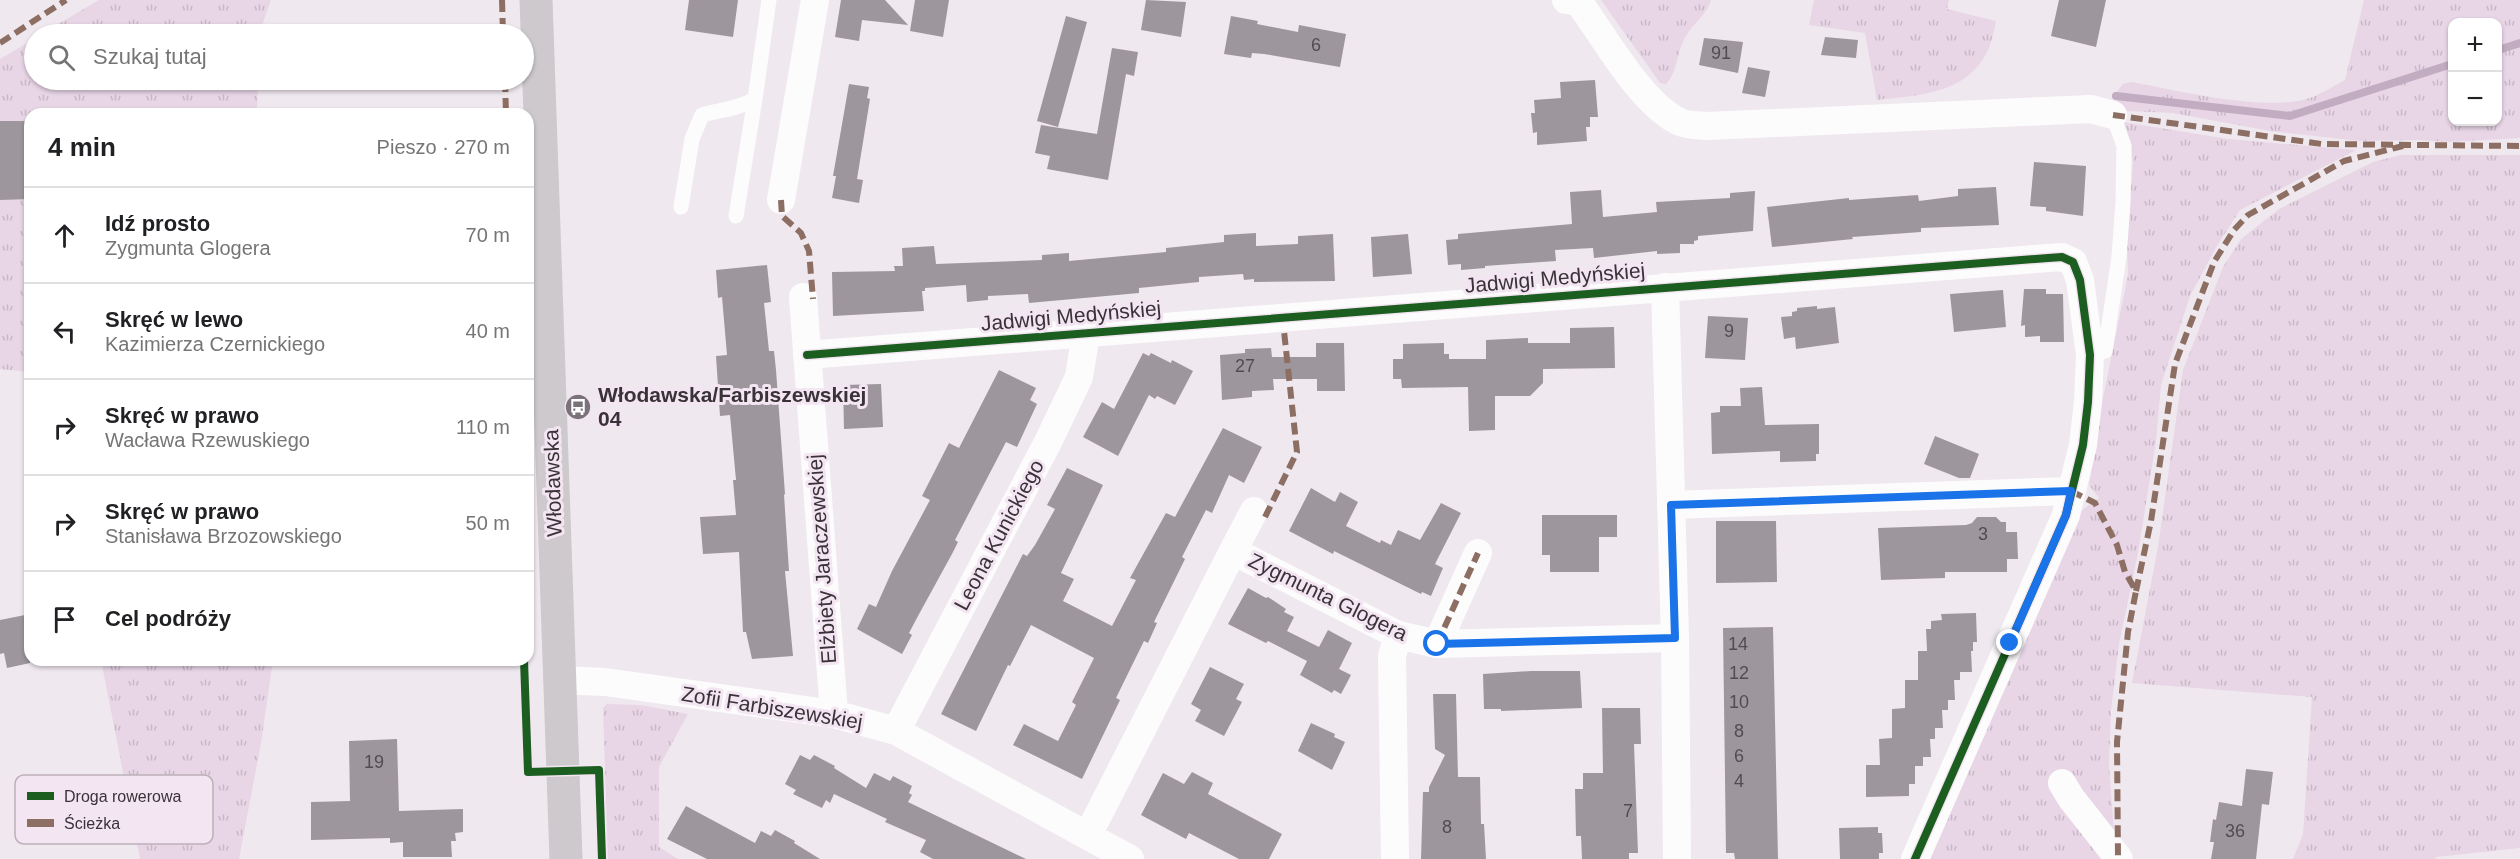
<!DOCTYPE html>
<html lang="pl">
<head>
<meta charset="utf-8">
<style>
  body { margin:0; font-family:Arial,sans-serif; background:#f2f2f2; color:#202124 }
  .controls { position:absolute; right:18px; top:18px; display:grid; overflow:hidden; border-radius:12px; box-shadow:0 2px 4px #0004 }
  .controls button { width:54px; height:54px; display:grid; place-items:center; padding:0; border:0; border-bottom:2px solid #e0e0e0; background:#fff; color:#202124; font:30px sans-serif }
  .stop { position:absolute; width:18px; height:18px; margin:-14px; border:4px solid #1a73e8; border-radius:50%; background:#fff }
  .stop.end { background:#1a73e8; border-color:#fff; box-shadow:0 2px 6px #0008 }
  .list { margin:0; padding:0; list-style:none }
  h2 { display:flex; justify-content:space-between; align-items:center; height:78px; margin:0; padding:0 24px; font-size:26px }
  h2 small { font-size:20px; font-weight:400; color:#757577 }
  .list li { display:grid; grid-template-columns:39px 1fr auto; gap:18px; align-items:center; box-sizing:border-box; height:96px; padding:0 24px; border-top:2px solid #e0e0e0 }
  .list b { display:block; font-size:22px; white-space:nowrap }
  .list p { margin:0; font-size:20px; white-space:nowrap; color:#757577 }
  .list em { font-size:20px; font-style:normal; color:#757577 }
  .icon { flex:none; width:33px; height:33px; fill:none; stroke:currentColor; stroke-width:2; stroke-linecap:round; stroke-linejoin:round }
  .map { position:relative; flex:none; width:2520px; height:859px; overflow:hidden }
  .search { position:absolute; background:#fff; box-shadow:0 2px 4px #0004; left:24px; top:24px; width:510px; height:66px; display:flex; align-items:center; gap:15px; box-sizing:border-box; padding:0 21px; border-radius:33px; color:#757577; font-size:22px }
  .panel { position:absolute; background:#fff; box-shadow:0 2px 4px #0004; left:24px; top:108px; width:510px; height:558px; border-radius:18px }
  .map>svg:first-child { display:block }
  .grass { fill:url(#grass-tufts); fill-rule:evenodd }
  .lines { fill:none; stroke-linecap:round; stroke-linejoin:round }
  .stream { stroke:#c2acc1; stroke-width:8 }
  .building { fill:#9e969d }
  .service { stroke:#fdfcfd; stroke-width:15 }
  .minor { stroke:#fdfcfd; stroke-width:28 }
  .secondary { stroke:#cdc9cd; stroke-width:33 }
  .quiet { stroke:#8d6e63; stroke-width:6; stroke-dasharray:12 6; stroke-linecap:butt }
  .cycleway-casing { stroke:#f4e5f2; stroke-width:11 }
  .cycleway { stroke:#1b5e20; stroke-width:8 }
  .route { stroke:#1a73e8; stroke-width:8 }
  .labels { text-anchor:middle; stroke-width:6; stroke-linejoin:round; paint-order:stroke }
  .number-label { font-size:18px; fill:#524c51 }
  .street-label { font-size:21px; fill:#393338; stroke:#f4e5f2 }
  .poi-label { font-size:21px; font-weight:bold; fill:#393338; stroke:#f4e5f2; text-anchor:start }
  .key { fill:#f4e5f2; stroke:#bcb0ba; stroke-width:1.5 }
  .key-label { font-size:16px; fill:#393338 }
</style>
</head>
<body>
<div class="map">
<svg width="2520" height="859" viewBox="0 0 2520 859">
  <defs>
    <pattern id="grass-tufts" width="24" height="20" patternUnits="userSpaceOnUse" patternTransform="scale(1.5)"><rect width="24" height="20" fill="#e8d6e7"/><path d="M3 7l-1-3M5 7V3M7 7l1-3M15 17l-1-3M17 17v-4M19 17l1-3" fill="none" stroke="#c8b8c7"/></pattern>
  </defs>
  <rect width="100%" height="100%" fill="#f0e8ef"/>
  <path class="grass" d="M99 0H271L259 34H41Z
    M1601 0H1711C1706 17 1691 24 1684 40 1676 55 1678 71 1666 84L1660 83Z
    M1814 0H1949L1947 9 1996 21C1994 30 1992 40 1989 48 1969 94 1920 95 1877 100L1865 33 1809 25Z
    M2364 0H2520V138L2449 142 2417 140 2359 141 2270 131 2173 113 2127 111 2117 101 2116 93 2123 84 2132 82C2178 91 2258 110 2303 100 2317 97 2333 86 2345 80ZM2452 22H2498V122H2452Z
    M34 39V80H258L257 114H30V372L0 369V59Z
    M2123 122 2228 139 2356 150 2240 210 2217 246 2190 296 2161 385 2156 441 2138 553 2119 644 2111 711 2109 766 2116 859H1925L2078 513 2099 498 2089 485 2098 423 2128 275 2127 244 2133 162 2131 144Z
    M2401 155H2520V848L2436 857 2435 859H2293L2303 834 2312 697 2132 683 2158 547 2183 370 2223 267 2241 239 2279 209 2373 162Z
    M101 660H273L261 743 239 859H140Z
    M607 704 641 705 688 714 659 767V847L678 859H608L603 708Z"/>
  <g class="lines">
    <path class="stream" d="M2498 50 2520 43
      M2116 96 2290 116 2452 64"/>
  </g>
  <path class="building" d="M689 0H738L733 37 685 30Z
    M841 0H885L908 25 862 20 859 41 835 37Z
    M915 0H949L943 37 910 31Z
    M1146 0 1186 2 1181 37 1141 30Z
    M2059 0H2106L2096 47 2051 36Z
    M1066 16 1087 22 1058 127 1037 121Z
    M1231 16 1258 21 1257 24 1298 32 1299 25 1346 34 1340 67 1264 54 1252 53 1251 58 1224 54Z
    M1825 37 1858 40 1856 58 1821 55Z
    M1704 38 1743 42 1738 73 1699 65Z
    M1112 48 1138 52 1134 76 1126 74 1108 180 1047 169 1050 156 1035 153 1041 125 1097 134Z
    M1748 67 1770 71 1765 97 1742 93Z
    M1595 80 1598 117H1590V127H1586L1587 141 1537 145V132L1533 133 1531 113H1535L1534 100 1561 98 1560 82Z
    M849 84 869 87 867 98 870 99 857 179 863 180 859 203 832 198 836 176H833Z
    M0 121H30V199L0 200Z
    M2034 162 2086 166 2083 216 2046 211V207L2030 206Z
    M1996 187 1999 225 1921 228V232L1852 237 1853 239 1772 247 1767 207 1849 198V200L1918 195 1919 201 1958 196V189Z
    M1601 190 1603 217 1657 212 1656 202 1730 198V193L1755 191 1753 231 1698 236V240L1694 241V244H1680V253L1657 254V251L1594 258 1593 248 1555 250 1556 261 1485 266V268L1461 270V264L1448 265 1446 240 1458 239V234L1572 224 1570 192Z
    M1256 233V246L1298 244V236L1333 234 1335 281 1254 282V279L1244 280 1243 274 1199 277V282L1139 288V293L1029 303 1028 294 988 296V300L967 302 966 285 925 288V291H922L924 311 833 316 832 272 895 271 894 266H903L902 248 934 246 936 264 1042 260V255L1069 253V261L1166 252V248L1224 242V235Z
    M1408 234 1412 274 1373 277 1371 237Z
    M767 265 771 302 764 303 769 351H774L776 370 785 494 784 495 789 571H785L793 656 752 659 746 632H743L739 552 703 554 700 517 736 515 733 480H736L730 415 720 416 716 356 727 355 722 297 718 298 716 270Z
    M2024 289H2046V294H2063L2064 342H2040V336L2025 337V325L2021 326Z
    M2003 290 2006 327 1954 332 1950 294Z
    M1817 306V309L1835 307 1839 343 1796 349 1795 337 1784 339 1781 317 1792 316V312L1797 311V308Z
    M1708 316 1748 318 1745 360 1705 358Z
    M1614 327 1615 368 1543 369V383L1530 396H1495V430L1469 431 1468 387 1402 388 1401 379H1393V359H1403V344L1444 343V354H1449V359H1486V340L1528 338V343H1570V328Z
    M1316 343H1344L1345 391H1317V379H1273L1274 390 1252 391V397L1222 400 1220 355 1245 353V349L1271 348 1272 357H1316Z
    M1143 353 1149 356 1151 353 1171 363 1172 360 1193 371 1175 405 1157 396 1155 399 1149 395 1118 456 1083 437 1102 402 1114 409Z
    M999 370 1036 388 1030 400 1037 404 1017 447 1006 442 955 540 958 542 952 554 918 616 909 633 912 635 902 654 857 629 869 604 876 607 892 571 930 500 922 496 949 443 959 448Z
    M881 384 883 427 844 429 843 385Z
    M1762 387 1765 425 1819 424V454H1816V461L1780 462V451L1712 454 1711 413 1720 412V406H1741L1740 388Z
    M1223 428 1262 447 1244 483 1229 475 1212 513 1206 510 1182 557 1185 559 1154 622 1157 623 1148 643 1144 641 1116 698 1120 700 1082 779 1013 745 1024 724 1058 741 1076 705 1072 702 1094 658 1031 625 1010 666 1008 665 976 731 941 714 1023 554 1027 556 1035 545 1055 509 1047 505 1067 468 1103 485 1061 573 1074 579 1063 601 1112 626 1136 580 1130 578 1166 513 1175 517Z
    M1935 436 1979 454 1970 478H1959L1924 464Z
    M1311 488 1335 502 1340 492 1358 502 1346 526 1380 543 1381 540 1391 545 1398 530 1420 540 1441 503 1461 513 1435 564 1443 568 1431 596 1422 592 1421 594 1334 551 1333 554 1289 531Z
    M1542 515H1617V537H1599V572H1550V555H1542Z
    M1977 517H1996L2001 522H2006V532H2017L2018 559H2007V572H1945V578L1881 580 1878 528 1966 525 1972 523Z
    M1716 521H1776L1777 582 1716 583Z
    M1248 588 1266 598 1268 597 1286 609 1284 612 1294 617 1287 631 1319 647 1328 630 1352 643 1339 669 1351 675 1341 694 1334 690 1332 693 1300 675 1307 661 1268 641 1266 643 1228 624Z
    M1976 613 1977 642H1973V651H1971L1972 672H1960V680H1954L1955 700H1948V710H1942L1943 728H1935V739H1930L1931 757H1923V766H1915V784H1909V796L1866 797V765H1880L1879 739 1892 738V709L1905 708V680H1918V651H1927L1926 629H1931V621L1942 620 1941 614Z
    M30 614V663L7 668 4 653 0 654V620Z
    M1773 627 1778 859H1735L1734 853H1726L1723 628Z
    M1210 667 1244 684 1236 699 1242 702 1224 736 1195 721 1201 710 1191 704Z
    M1531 671H1580L1582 708 1501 711V709H1484L1483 674Z
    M1433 694H1456L1458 777H1480L1481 824H1484L1486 859H1421L1423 792H1429V787L1445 755 1435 749Z
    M1602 708H1640L1641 744H1634L1638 853H1629V859H1582L1581 836H1576L1575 789H1583V773H1603Z
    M1311 723 1335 734 1334 737 1345 742 1332 770 1298 751Z
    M397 739 399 811 463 809V832L455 833 456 841H451L452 857H403V842L390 843V838L311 840V802L350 801 349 741Z
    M800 755 810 760 814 755 835 766 834 768 866 788 874 773 890 781 893 776 912 786 909 793 912 795 908 802 1026 859H933L920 852 926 840 885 822 887 819 834 794 830 803 826 800 822 808 793 794 796 790 785 784Z
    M2246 769 2273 772 2269 805 2262 804 2256 859H2211L2214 842H2210L2213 819 2216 820 2219 802 2242 806Z
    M1192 772 1213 783 1208 794 1282 834 1269 859H1239L1189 833 1186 839 1141 815 1163 773 1184 784Z
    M686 806 755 843 761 831 771 836 775 830 795 841 794 843 820 859H707L667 839Z
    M1878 827V833H1882L1883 853H1879V859H1840L1839 828Z"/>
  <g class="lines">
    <path class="service" d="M681 207 692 139 702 115C720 110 738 109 755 99L769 0
      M736 216 755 99
      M2090 355 2105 351 2119 257 2123 202 2124 146 2113 115"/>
    <path class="minor" d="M1566 0 1579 2C1604 37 1642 105 1680 122 1688 126 1699 125 1708 126L2091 109 2113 115
      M781 200 815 0
      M1665 287 1675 638 1677 859
      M803 297 834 714
      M807 355 2048 258 2062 257 2073 262 2080 280 2090 355 2088 402 2083 445 2066 515 1915 859
      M1671 505 2071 491
      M1233 551 1254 511
      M1437 644 1478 553
      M560 680 605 682 834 714 896 731 1130 859
      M896 731 1048 442 1079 377 1086 333
      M2062 783 2071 798 2119 859
      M1088 835 1233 551 1398 635 1437 644 1675 638
      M1395 859 1392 656 1398 635"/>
    <path class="secondary" d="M536 0 566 859"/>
    <path class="quiet" d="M502 0 503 34
      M0 43 66 0
      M505 80 506 114
      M2113 115 2322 144 2520 146
      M781 200 782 216 801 233 809 251 813 299
      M2071 491 2095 503 2117 545 2125 572 2136 591 2128 632 2117 742 2118 858
      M1265 517 1297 452 1284 331
      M2136 591 2151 521 2175 364 2214 262 2234 230 2248 215 2344 161 2403 146
      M1437 644 1478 553"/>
    <g class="cycleway-casing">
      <path id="cycleway" d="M807 355 2048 258 2062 257 2073 262 2080 280 2090 355 2088 402 2083 445 2066 515 1915 859
        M524 660 528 772 599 770 602 859"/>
    </g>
    <use href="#cycleway" class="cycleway"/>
  </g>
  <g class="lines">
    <path class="route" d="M1437 644 1675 638 1671 505 2071 491 2066 515 2010 643"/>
  </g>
  <defs>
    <g id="bus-disc" transform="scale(1.35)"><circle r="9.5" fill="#797278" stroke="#f4e5f2"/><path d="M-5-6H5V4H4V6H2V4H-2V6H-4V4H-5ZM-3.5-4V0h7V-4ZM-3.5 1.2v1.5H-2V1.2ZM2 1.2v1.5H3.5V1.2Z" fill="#fff"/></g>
  </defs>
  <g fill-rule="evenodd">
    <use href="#bus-disc" x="578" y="407"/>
  </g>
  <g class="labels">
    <g class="number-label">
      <text x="1316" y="51">6</text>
      <text x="1721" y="59">91</text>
      <text x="1729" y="337">9</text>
      <text x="1245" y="372">27</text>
      <text x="1983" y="540">3</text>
      <text x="1738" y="650">14</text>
      <text x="1739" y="679">12</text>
      <text x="1739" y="708">10</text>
      <text x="1739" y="737">8</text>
      <text x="1739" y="762">6</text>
      <text x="374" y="768">19</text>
      <text x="1739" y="787">4</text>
      <text x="1628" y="817">7</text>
      <text x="1447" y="833">8</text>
      <text x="2235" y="837">36</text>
    </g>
    <g class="street-label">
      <text transform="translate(1555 278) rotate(-5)" y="7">Jadwigi Medyńskiej</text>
      <text transform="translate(1071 316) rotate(-5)" y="7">Jadwigi Medyńskiej</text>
      <text transform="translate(553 483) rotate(-92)" y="7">Włodawska</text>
      <text transform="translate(999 535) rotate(-62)" y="7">Leona Kunickiego</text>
      <text transform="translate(822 559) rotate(-94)" y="7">Elżbiety Jaraczewskiej</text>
      <text transform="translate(1328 597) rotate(26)" y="7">Zygmunta Glogera</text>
      <text transform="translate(772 708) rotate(9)" y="7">Zofii Farbiszewskiej</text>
    </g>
    <g class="poi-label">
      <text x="598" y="402">Włodawska/Farbiszewskiej<tspan x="598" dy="24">04</tspan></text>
    </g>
  </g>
  <rect x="15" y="775" width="198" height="69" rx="9" class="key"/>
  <rect x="27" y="792" width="27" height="8" fill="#1b5e20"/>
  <rect x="27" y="819" width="27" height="8" fill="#8d6e63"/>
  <g class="key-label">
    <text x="64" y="802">Droga rowerowa</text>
    <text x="64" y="829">Ścieżka</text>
  </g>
</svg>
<div class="controls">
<button>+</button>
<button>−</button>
</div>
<div class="stop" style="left:1437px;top:644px"></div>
<div class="stop end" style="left:2010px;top:643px"></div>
<div class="search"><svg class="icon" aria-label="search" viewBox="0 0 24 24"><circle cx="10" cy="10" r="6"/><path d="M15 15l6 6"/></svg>Szukaj tutaj</div>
<section class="panel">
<h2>4 min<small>Pieszo · 270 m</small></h2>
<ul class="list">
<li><svg class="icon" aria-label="ahead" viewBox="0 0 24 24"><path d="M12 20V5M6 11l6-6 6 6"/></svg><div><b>Idź prosto</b><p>Zygmunta Glogera</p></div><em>70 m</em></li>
<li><svg class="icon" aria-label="left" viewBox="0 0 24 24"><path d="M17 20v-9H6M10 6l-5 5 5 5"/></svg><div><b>Skręć w lewo</b><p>Kazimierza Czernickiego</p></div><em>40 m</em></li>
<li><svg class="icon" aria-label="right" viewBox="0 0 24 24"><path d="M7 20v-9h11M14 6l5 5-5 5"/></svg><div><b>Skręć w prawo</b><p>Wacława Rzewuskiego</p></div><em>110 m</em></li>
<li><svg class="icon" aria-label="right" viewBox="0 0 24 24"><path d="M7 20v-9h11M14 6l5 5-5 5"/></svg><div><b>Skręć w prawo</b><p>Stanisława Brzozowskiego</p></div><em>50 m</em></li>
<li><svg class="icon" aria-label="arrive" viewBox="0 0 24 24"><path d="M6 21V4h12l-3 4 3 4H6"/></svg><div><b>Cel podróży</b></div></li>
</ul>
</section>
</div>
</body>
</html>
